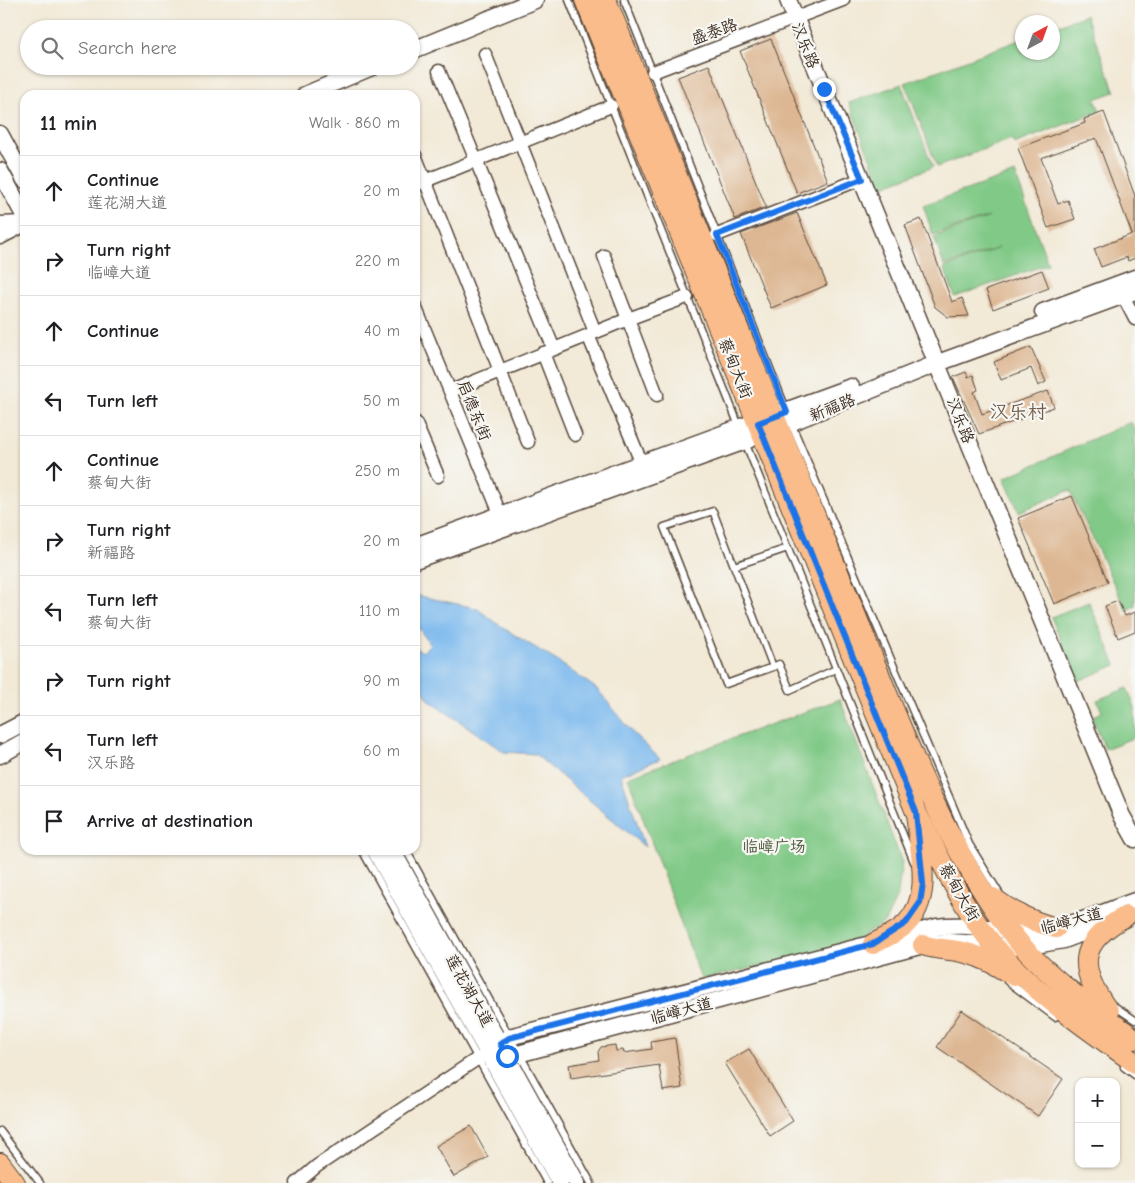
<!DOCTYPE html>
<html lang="en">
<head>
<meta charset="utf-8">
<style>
  body { margin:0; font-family:"Comic Neue","LXGW WenKai TC",sans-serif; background:#f2f2f2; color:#202124 }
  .controls { position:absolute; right:15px; bottom:15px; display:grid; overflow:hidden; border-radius:10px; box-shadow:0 1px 4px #0004 }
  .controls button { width:45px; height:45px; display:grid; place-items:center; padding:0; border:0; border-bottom:1px solid #e0e0e0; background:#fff; color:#202124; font:25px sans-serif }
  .compass { position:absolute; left:1015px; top:15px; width:45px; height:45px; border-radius:50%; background:#fff; box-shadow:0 1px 4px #0004; rotate:41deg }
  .stop { position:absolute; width:15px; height:15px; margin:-11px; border:4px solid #1a73e8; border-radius:50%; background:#fff }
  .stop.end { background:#1a73e8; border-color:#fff; box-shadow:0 1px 5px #0008 }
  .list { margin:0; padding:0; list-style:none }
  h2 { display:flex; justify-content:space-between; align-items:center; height:65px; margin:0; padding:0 20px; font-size:21px }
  h2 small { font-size:16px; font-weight:400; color:#757577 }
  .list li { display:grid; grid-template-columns:32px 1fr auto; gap:15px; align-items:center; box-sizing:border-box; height:70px; padding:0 20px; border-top:1px solid #e0e0e0 }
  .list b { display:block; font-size:19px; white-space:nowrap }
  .list p { margin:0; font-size:16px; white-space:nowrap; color:#757577 }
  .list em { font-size:16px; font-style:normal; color:#757577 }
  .icon { flex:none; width:28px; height:28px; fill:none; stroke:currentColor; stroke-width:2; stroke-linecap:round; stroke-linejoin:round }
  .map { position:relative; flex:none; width:1135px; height:1183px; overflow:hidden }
  .search { position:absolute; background:#fff; box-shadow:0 1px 4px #0004; left:20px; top:20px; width:400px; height:55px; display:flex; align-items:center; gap:12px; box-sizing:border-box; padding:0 18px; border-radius:28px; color:#757577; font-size:19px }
  .panel { position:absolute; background:#fff; box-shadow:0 1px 4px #0004; left:20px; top:90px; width:400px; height:765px; border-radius:15px }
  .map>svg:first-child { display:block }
  .green { fill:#80c986; stroke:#5e7a52 }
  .water { fill:#7bb9ee; stroke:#5b7286 }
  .building { fill:#ddb793 }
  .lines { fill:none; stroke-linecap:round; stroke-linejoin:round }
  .service-casing { stroke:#56473a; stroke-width:9 }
  .minor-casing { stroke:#56473a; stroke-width:15 }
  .tertiary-casing { stroke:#56473a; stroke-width:19 }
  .primary-casing { stroke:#56473a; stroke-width:22 }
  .service { stroke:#fff; stroke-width:6 }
  .minor { stroke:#fff; stroke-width:12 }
  .tertiary { stroke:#fff; stroke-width:16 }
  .primary { stroke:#fabc8b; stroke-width:20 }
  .route { stroke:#1a73e8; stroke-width:6 }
  .labels { text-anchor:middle; stroke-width:4.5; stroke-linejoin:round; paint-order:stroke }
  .street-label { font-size:16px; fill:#3b2a1e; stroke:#f6f6f2 }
  .park-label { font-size:16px; fill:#505a3d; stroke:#f6f6f2 }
  .quarter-label { font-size:19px; fill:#745b47; stroke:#f6f6f2 }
</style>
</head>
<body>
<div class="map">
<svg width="1135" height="1183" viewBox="0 0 1135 1183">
  <rect width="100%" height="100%" fill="#f6f6f2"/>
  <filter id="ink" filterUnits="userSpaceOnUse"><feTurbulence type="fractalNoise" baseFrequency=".02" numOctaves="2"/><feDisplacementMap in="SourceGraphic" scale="10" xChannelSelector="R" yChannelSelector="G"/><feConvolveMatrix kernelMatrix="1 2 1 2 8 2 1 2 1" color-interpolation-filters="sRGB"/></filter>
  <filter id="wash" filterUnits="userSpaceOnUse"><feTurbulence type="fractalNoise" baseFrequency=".0096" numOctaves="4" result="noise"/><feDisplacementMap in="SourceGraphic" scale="20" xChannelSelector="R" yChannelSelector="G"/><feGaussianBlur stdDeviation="1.12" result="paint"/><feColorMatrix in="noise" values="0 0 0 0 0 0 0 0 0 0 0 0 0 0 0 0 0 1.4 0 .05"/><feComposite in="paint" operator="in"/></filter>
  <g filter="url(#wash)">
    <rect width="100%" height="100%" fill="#f2e9d6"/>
    <path class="green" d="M1086 15 1115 92 1095 99 1100 111 1014 144 1012 139 937 167 905 83 1022 39V52H1052L1053 27Z
      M901 84 933 167 881 187 849 103Z
      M1015 173 1048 264 955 297 944 268 999 248 944 266 934 237 989 217 933 235 923 205Z
      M1131 422 1135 430V606L1126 610 1070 490 1019 512 1004 478Z
      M1089 602 1116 665 1078 681 1051 617Z
      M1127 688 1135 707V737L1105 749 1092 717 1102 712 1097 700Z
      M840 699 902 862 898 894 885 922 851 944 801 958 701 979 628 777Z"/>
    <path class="water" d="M415 595 476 608 505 629 557 661 597 689 633 733 660 759 621 775 645 847 535 754 504 752 430 701 415 679V648L423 652 430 644 415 623Z"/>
    <g id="blocks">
      <path class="building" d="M771 39 828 181 797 193 740 51Z
        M709 65 766 207 735 219 678 77Z
        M1104 112 1135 196V258L1128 261 1127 257 1101 267 1094 249 1132 234 1096 138 1041 158 1058 204 1068 200 1075 219 1048 228 1018 148 1085 123 1084 119Z
        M797 213 827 285 771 308 741 234Z
        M921 219 952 302 962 298 969 316 948 317 935 307 905 225Z
        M1042 270 1049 288 993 309 986 290Z
        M1031 347 1046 382 1038 386 1031 368 1001 380 994 362Z
        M966 372 968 377 973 375 978 390 974 392 982 414 1048 391 1054 407 979 434 953 377Z
        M1072 496 1108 582 1054 604 1018 518Z
        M1118 601 1125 616 1135 612V631L1118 638 1105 606Z
        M962 1010 1063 1079 1038 1116 937 1047Z
        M675 1038 682 1088 663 1091 659 1065 571 1078 569 1065 599 1060 598 1052 601 1047 615 1045 616 1051 623 1050 624 1053 652 1049 651 1042Z
        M749 1049 793 1121 770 1136 725 1063Z
        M471 1126 488 1157 454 1177 436 1146Z"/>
    </g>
  </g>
  <g filter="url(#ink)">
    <use href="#blocks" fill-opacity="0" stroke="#56473a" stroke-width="1"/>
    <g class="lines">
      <g class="service-casing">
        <path id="service" d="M569 0 739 426
          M624 0 786 409
          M791 423 969 844 1001 896
          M745 442 914 862
          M734 566 713 511 664 527 726 684 773 667 734 566 788 548
          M773 667 779 664 790 690 836 669
          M362 850 547 1183
          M406 850 591 1183
          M1007 981 1055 1017
          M1111 1004 1135 1020
          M1124 1067 1135 1075
          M0 1131 40 1183"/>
      </g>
      <g class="minor-casing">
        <path id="minor" d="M485 54 595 332
          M439 71 554 349
          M653 72 843 0
          M415 155 528 442
          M415 185 611 106
          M0 223 23 222
          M717 235 861 179
          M1119 288 1135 319
          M415 306 503 521
          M588 335 642 464
          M543 353 575 435
          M449 389H456L628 319 604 256
          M657 395 628 319 687 297
          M415 422 438 476
          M297 1183 317 1166 477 1059 487 1055"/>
      </g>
      <g class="tertiary-casing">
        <path id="tertiary" d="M788 0 1122 816 1135 839
          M411 51 535 0
          M305 95 374 66
          M0 134 25 180
          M0 171 25 217
          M0 236 25 223
          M1043 312 1135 278
          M415 546 851 387
          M415 560 745 441 938 363 1135 291
          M0 735 25 722
          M0 755 25 741
          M375 850 560 1183
          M392 850 577 1183
          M487 1055 509 1037 937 927C970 922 1002 933 1036 930 1070 928 1103 912 1135 901
          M487 1055 518 1054 923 945 949 942 1023 947 1064 940 1111 922"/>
      </g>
      <g class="primary-casing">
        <path id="primary" d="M585 0 916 812C940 857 961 907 995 947 1035 994 1085 1027 1135 1063
          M606 0C685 197 764 393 845 589 893 705 934 829 1010 931 1039 971 1094 1010 1135 1039
          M993 898C1013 913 1031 921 1056 928
          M873 944C884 938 897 933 906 924 933 897 920 855 917 821
          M923 945C935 949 945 949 957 951 978 954 996 965 1014 976
          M1109 1012C1078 969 1076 943 1126 916
          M0 1163 15 1183"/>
      </g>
      <use href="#service" class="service"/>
      <use href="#minor" class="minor"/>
      <use href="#tertiary" class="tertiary"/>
      <use href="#primary" class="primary"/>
    </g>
  </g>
  <g class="lines" filter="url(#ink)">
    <path class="route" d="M507 1056 500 1044 509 1038 873 944 906 923 920 903 923 884 916 812 758 423 787 412 717 235 862 179 824 89"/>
  </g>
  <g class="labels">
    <g class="street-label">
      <text transform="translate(714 31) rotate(-20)" y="6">盛泰路</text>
      <text transform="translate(806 45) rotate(68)" y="6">汉乐路</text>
      <text transform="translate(736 368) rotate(68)" y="6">蔡甸大街</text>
      <text transform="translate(832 407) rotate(-22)" y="6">新福路</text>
      <text transform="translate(475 410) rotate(68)" y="6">启德东街</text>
      <text transform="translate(961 420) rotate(68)" y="6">汉乐路</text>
      <text transform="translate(960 892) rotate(60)" y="6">蔡甸大街</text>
      <text transform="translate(1071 920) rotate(-15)" y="6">临嶂大道</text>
      <text transform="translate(470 990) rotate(61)" y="6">莲花湖大道</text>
      <text transform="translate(681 1010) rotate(-15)" y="6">临嶂大道</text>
    </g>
    <g class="park-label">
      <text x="774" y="852">临嶂广场</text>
    </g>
    <g class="quarter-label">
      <text x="1018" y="418">汉乐村</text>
    </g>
  </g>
</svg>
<div class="controls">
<button>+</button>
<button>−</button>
</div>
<svg class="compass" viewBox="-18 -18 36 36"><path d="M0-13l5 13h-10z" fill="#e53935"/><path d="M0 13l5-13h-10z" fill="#757577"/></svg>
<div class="stop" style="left:507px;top:1056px"></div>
<div class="stop end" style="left:824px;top:89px"></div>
<div class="search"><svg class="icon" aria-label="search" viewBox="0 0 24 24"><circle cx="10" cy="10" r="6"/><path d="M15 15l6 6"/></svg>Search here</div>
<section class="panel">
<h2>11 min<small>Walk · 860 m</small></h2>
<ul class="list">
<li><svg class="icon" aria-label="ahead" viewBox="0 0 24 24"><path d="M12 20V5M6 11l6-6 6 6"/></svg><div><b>Continue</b><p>莲花湖大道</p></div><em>20 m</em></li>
<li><svg class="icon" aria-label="right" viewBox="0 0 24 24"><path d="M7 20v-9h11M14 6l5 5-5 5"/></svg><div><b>Turn right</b><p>临嶂大道</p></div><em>220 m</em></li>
<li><svg class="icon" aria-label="ahead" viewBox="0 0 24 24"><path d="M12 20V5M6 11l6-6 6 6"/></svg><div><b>Continue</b></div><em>40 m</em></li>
<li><svg class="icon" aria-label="left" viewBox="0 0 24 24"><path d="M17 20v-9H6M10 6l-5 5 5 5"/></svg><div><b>Turn left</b></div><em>50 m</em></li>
<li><svg class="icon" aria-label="ahead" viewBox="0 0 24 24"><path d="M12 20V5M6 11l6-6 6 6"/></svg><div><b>Continue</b><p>蔡甸大街</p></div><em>250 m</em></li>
<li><svg class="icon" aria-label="right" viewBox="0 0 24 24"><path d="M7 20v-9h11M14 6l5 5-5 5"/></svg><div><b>Turn right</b><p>新福路</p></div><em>20 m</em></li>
<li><svg class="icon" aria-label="left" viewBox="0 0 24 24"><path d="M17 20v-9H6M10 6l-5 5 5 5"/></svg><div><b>Turn left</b><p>蔡甸大街</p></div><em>110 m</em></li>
<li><svg class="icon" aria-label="right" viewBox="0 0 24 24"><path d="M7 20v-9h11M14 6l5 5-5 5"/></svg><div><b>Turn right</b></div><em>90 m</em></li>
<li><svg class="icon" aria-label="left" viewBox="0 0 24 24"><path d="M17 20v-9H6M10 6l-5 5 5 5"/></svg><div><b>Turn left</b><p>汉乐路</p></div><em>60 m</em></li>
<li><svg class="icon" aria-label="arrive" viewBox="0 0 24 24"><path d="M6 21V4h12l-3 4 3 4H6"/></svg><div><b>Arrive at destination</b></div></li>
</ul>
</section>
</div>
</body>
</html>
